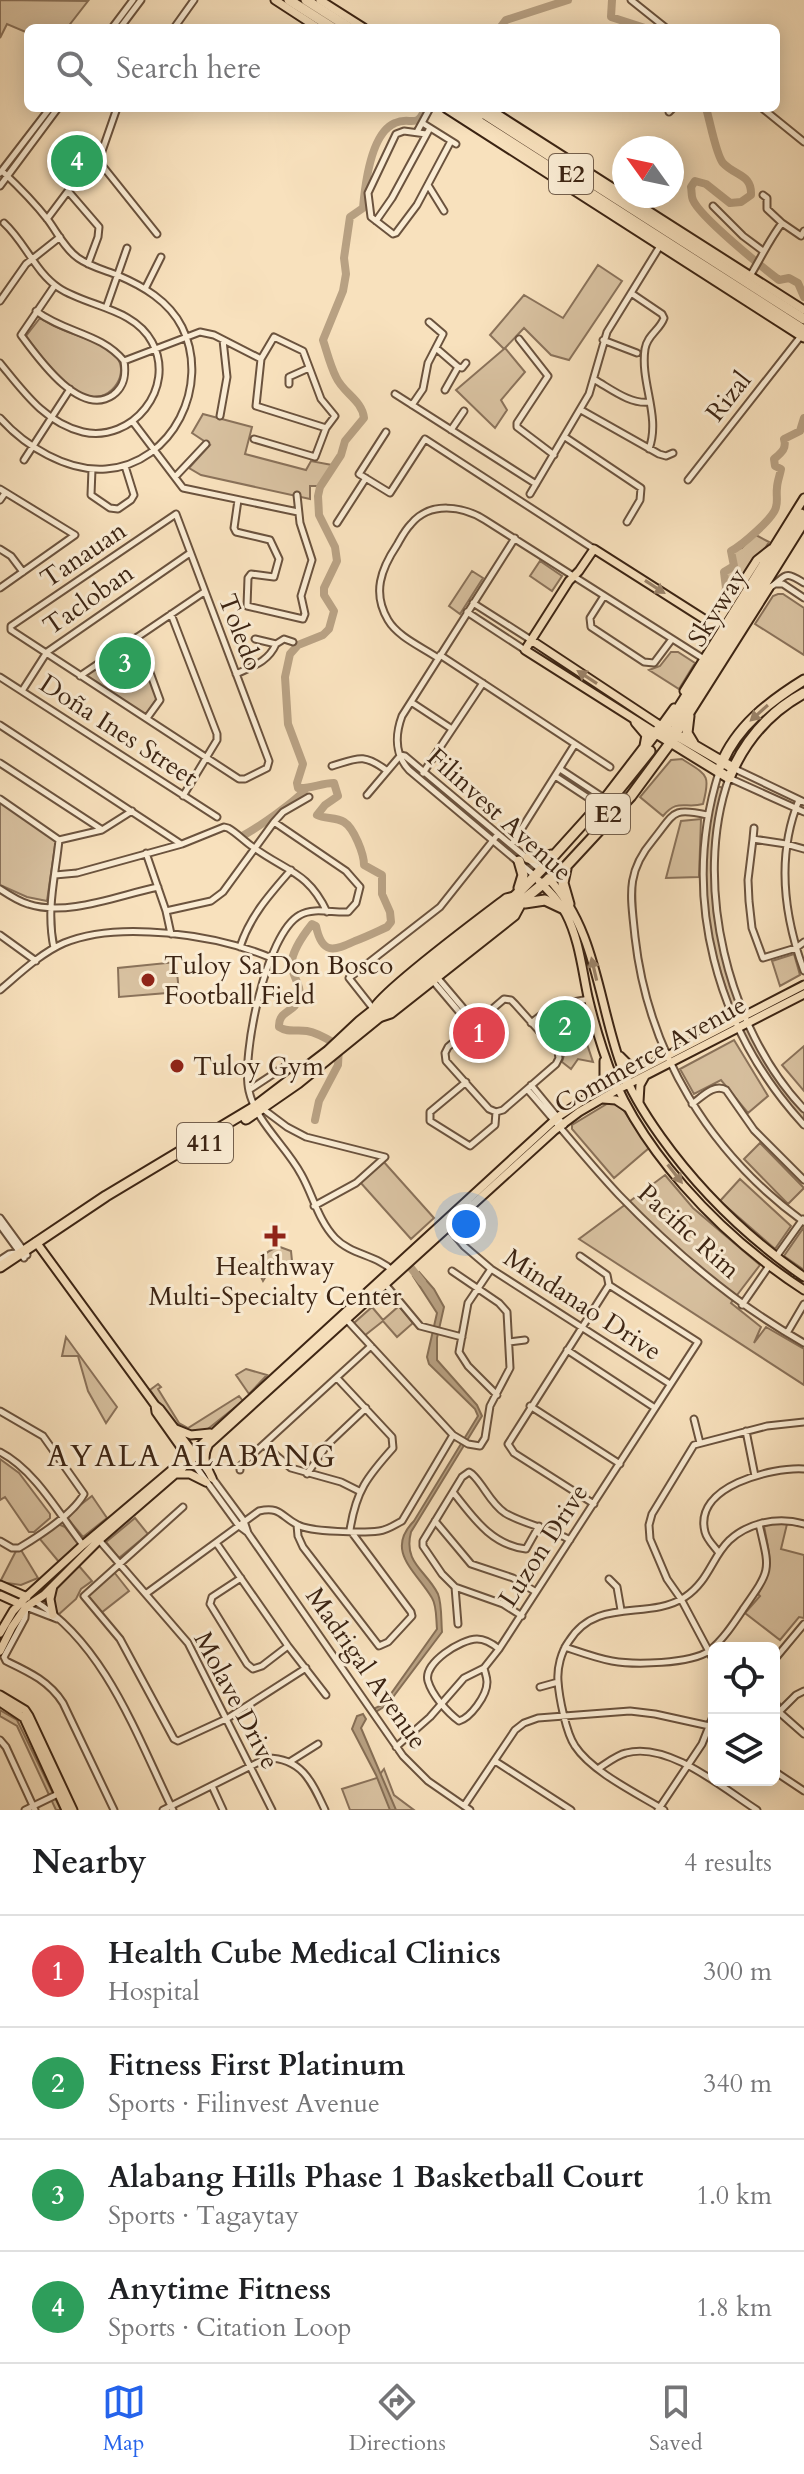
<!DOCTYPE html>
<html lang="en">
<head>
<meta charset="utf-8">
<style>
  body { margin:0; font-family:Cardo,serif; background:#f6f6f6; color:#202124 }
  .controls { position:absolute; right:24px; bottom:24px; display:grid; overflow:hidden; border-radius:12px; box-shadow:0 4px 20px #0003 }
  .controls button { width:72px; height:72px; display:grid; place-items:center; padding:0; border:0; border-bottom:2px solid #e0e0e0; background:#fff; color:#202124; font:40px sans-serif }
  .compass { position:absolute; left:612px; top:136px; width:72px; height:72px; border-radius:50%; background:#fff; box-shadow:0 4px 20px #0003; rotate:303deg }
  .you { position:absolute; left:466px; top:1224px; width:28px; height:28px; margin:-20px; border:6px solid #fff; border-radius:50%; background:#1a73e8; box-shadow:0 0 0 12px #1a73e833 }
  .badge { display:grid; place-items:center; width:52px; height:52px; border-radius:50%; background:#2563eb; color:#fff; font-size:26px; font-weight:700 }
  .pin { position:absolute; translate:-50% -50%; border:4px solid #fff; box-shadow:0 2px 8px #0006 }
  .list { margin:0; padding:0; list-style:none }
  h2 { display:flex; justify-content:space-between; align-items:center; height:104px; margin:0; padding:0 32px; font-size:34px }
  h2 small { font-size:26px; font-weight:400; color:#757577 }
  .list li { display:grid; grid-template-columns:52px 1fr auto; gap:24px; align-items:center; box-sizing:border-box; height:112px; padding:0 32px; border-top:2px solid #e0e0e0 }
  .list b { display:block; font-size:30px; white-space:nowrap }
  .list p { margin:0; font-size:26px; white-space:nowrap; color:#757577 }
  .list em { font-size:26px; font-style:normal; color:#757577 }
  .icon { flex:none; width:44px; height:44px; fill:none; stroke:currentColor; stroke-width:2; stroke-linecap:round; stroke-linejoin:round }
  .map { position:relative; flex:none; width:804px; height:1810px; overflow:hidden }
  .search { position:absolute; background:#fff; box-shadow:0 4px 20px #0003; left:24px; right:24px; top:24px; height:88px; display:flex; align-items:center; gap:20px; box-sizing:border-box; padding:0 28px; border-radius:12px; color:#757577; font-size:30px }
  .sheet { height:552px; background:#fff }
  nav { display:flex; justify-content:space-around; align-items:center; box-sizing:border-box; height:112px; border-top:2px solid #e0e0e0; background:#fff; font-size:22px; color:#757577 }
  nav a { display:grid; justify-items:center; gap:4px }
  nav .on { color:#2563eb }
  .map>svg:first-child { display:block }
  .green { fill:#d8c1a0; stroke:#8a725a; stroke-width:2 }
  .water { fill:#b8a183; stroke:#866f56; stroke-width:2 }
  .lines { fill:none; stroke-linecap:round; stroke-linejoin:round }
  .river { stroke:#b8a183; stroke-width:8 }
  .minor-casing { stroke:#6b533e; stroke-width:9 }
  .major-casing { stroke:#3c2413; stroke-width:11 }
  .highway-casing { stroke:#3c2413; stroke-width:13 }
  .minor { stroke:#faecd4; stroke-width:5 }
  .major { stroke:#f8e1bd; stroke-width:7 }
  .highway { stroke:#f8e1bd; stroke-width:9 }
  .oneway { fill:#9a8268 }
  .poi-dot { fill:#8f2418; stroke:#faecd4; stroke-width:3 }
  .labels { text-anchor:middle; stroke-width:6; stroke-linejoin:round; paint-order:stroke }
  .shield { fill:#faecd4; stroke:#75604d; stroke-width:2 }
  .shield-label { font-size:24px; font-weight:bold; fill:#3c2413 }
  .street-label { font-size:26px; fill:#3c2413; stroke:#faecd4 }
  .poi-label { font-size:26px; fill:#3c2413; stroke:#faecd4; text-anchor:start }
  .quarter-label { font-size:30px; letter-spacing:2px; fill:#3c2413; stroke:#faecd4 }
</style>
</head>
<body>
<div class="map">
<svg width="804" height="1810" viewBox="0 0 804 1810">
  <rect width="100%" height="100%" fill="#f8e1bd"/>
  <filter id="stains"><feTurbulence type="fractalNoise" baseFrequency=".0025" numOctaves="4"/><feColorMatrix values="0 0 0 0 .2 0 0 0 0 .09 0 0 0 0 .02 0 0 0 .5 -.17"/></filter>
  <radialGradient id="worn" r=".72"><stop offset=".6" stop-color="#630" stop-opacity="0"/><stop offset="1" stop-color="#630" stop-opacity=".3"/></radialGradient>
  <path class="green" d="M0 0 88 1 67 28H28V33L7 24 0 38Z
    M598 265 622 281 569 360 551 355 524 328 505 348 525 372 501 400 507 410 495 428 456 390 504 349 490 335 524 295 563 318Z
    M40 318C61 333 97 339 113 353 133 370 112 403 88 396 66 390 39 354 26 336Z
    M203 414 252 427 245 454 306 470 311 461 332 465 318 486H310V499L201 475 189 468 210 445 192 433Z
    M754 534 769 542 719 621C727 603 729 593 725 574L736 565 732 551 742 548Z
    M540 561 562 576 552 591 530 576Z
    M472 571 483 578 460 614 449 606Z
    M778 594H783L804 608V655L755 624 773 596Z
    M136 640 157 698 146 715 84 677Z
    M671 652H678L695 663 679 689 649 670 660 666Z
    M682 759C707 775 711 774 703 804 685 809 678 798 663 816L640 797 671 760Z
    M717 786 723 788C703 861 713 936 739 1006L733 1009C703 928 697 870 717 786Z
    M0 802 56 839 47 901 27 897 0 885Z
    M701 819 699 877 666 878 681 821Z
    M794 954 800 975 780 986 772 961Z
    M176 962 179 992 119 997 118 968Z
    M748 1027 787 1092 804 1113V1122L769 1079 740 1030Z
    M585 1038 593 1062 578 1059 571 1069 562 1062 564 1055 557 1044Z
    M734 1040 768 1096 748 1113 721 1080 694 1094 680 1069Z
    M804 1046V1091L782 1065Z
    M610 1102 622 1108 649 1148 614 1178 572 1129V1125Z
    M760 1143 804 1188 788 1204 744 1159Z
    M383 1161 434 1218 411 1239 360 1182Z
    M665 1175 693 1208 760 1265 731 1303 761 1327 754 1343 766 1327 804 1349V1385L579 1239Z
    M740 1179 791 1226 775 1249 720 1201Z
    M804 1227V1270L784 1256Z
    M280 1247 291 1251 292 1261 284 1272 285 1274 266 1276 263 1281 260 1275 265 1272 262 1267 258 1268C260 1256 269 1249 280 1247Z
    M399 1306 413 1323 397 1337 383 1321 364 1336 354 1323 372 1307 383 1320Z
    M66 1337 117 1407 106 1423 88 1391 78 1356H62Z
    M246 1369 267 1375 249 1394 236 1375Z
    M158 1384 161 1387 158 1389 179 1423 188 1428 239 1396 243 1401 204 1432C176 1434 165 1411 150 1390Z
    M0 1459 19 1473 50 1514V1518L34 1532H29L5 1497 0 1500Z
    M92 1496 107 1518 83 1537 68 1519 67 1515Z
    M135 1518 148 1534 119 1558 106 1542Z
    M777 1523 787 1524 781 1549 804 1555V1618L799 1617 780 1640 745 1613 760 1596 758 1594C775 1564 770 1559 764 1526Z
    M58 1524 65 1527 79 1544 59 1562 39 1538Z
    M21 1550 38 1578 21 1585 0 1582 16 1551Z
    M79 1566 92 1581 81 1589 76 1599 58 1615C47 1588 60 1583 79 1566Z
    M114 1572 129 1591 101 1613 87 1596Z
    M0 1710 17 1720 61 1810H56L17 1726 0 1716Z
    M384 1769 394 1795 414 1810H350L342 1789 377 1778Z"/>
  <path class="water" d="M419 1272 434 1289 444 1307 437 1338V1360L477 1405 482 1416 411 1532C403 1563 426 1570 438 1594 442 1604 441 1621 442 1632L387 1705 374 1713 373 1709 380 1706 390 1695 437 1629C436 1619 437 1606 432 1598 417 1572 384 1551 414 1521L478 1416 475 1409 429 1364 427 1357 437 1313 413 1276Z
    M363 1714 366 1719 361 1728 396 1810H390L376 1775 352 1729 357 1716Z"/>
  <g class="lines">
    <path class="river" d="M612 0 611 17 645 28
      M500 28 506 20 568 0
      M706 108C710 121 716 155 723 163 735 176 752 174 751 195L741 202 730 203 706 184 695 181 691 187C692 191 691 196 693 200 700 217 762 267 779 280L789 278 798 283 804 297
      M724 596 726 588 724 572 734 566 731 551C741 546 774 518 776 507 778 501 776 494 777 488 777 482 780 475 781 469L775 466 774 459C781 453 787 449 784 439L800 431 804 418
      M242 836C254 830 300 799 306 788
      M315 1120 319 1101 338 1065 339 1046C329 1040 319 1033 307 1031 296 1029 288 1033 279 1027 278 1010 295 1013 299 998 302 986 294 979 292 968 289 955 304 934 312 924L316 926C322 955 334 951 355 941 366 937 376 932 387 927L391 922 390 912 382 894V875L364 865C364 854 354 828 344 822 336 817 325 819 317 815L325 805 338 796 334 783C321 783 311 789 298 788L297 783 303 764 288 724 285 677 290 654 298 645 323 635 329 629 334 611 324 595V588L337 561 335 547 319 515 318 496 320 487 341 455 345 441 364 418C362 400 343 393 336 377 330 365 327 352 323 340L343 291 346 274 344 258 350 217 363 208C365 185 371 133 395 123 410 116 418 130 425 108
      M411 1268 422 1282"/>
    <g class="minor-casing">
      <path id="minor" d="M631 0 666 28
        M112 28 133 0
        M120 28 141 0
        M174 28 194 0
        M117 108 101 154V164L157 234
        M762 108 804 142
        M669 112 673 108
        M424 124 456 144
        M417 132 430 108
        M426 134 404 131 396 134 368 193 371 217 393 234 396 233 417 205 451 141
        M0 173 50 108
        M428 185 444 211
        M0 186 58 108
        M763 195 767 198V209L782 223
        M713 206 743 236 763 251
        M47 219 68 191 99 227 98 237 88 264
        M376 221 392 198 430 128
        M750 276C761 258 769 240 782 223L801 236 804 231
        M145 289 161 257
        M631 293 662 314 664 318C660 330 647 335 645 349 640 383 661 416 649 449
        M0 301 26 264 60 237
        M106 308 127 248
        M36 311C65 333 101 333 124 361 126 374 125 386 113 395 80 418 38 358 21 335L55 285
        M519 339 548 376 517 423V427L554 455
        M603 340 637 353
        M436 348 458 367 445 390
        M124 361 200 332 214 335 261 359
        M0 363C23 391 45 423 83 432 132 443 177 388 152 342 134 308 88 307 59 288 35 272 25 242 4 223
        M458 367 462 368 466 363
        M595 380C611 389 631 405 650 402
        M289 384V377L309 368
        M395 394 536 484
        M412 405 423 389 428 363 443 334 429 322
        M581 410 659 454 666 456 673 453
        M220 416 227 377 223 340
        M0 418C25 446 67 472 106 469 173 464 211 385 182 327 169 301 143 286 117 275 104 270 89 266 78 258 65 249 57 232 48 220 34 202 18 186 2 171
        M133 422 183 488 298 512
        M451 430 464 411
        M386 432 359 474 390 493 425 439 594 549
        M565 437 641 488 640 500 627 522
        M254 439 315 457 326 428 335 416 321 399 303 351 274 337 261 359 256 406 326 428
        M24 460 70 389
        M92 469 91 495 110 508 118 509 131 500 134 495 125 466
        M175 477 206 444
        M688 480 801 336
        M0 489 75 535 0 588
        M530 494 589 394 607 332 660 246
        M0 500 5 493
        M238 500 234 528 236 532 270 540 279 559 274 577 251 574 248 578 247 606 303 619 305 614 301 596 312 560 300 523 297 495
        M176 514 269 761 267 768 245 779H239L11 630V626Z
        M337 523 366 478
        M515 538 402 716C395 735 395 755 409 770L535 876
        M0 549 11 556 23 572
        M777 584H783L804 598
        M769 588C787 577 782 569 804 583
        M604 596 590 618 591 627 644 662 654 663 672 639
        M473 603 531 640
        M467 612 525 650
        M171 614 217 734V740L183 796
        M137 637 160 700 147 718
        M276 644 284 639 293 642
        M440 655 610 767
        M438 658C422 647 398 637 388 620 372 593 381 569 397 545 401 538 405 530 411 524 430 501 463 506 485 520L704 659
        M236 674C253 666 268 662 276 644L255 639
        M80 676 204 592
        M0 677 217 817
        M22 691 47 652 190 553
        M411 702 452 729
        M0 725 181 844
        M400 755 405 756 541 870
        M0 763 101 829
        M332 766C358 758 363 753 386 770
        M733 768 804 802
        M560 769 604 798
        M719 772C680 897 716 1029 804 1125
        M423 773 483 683
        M555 776 599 805
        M367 795 400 756
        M0 799 59 840 102 830 132 811
        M799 800C776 856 784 916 804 971
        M804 812 729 778C692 883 728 1029 804 1109
        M707 815C671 807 675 813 653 840 625 873 631 896 635 937 648 1053 710 1154 804 1222
        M274 822 346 871 360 887 356 903 348 912C333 913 313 907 300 915 266 933 241 1056 249 1091 256 1122 286 1146 301 1174 313 1195 318 1220 335 1238 351 1255 377 1255 393 1271
        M753 839 754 828
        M512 844 575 744
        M804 849 786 844 753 839 748 880 749 901 752 928 763 958 796 948 804 942
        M146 853 166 911 171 934
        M55 875 77 873 182 844 224 827 228 828C237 833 244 841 253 847 285 871 308 871 327 912
        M0 889C9 895 18 901 28 904 67 917 119 895 158 887
        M166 911 211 901 223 892 274 822 283 812 309 797
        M0 935 36 961
        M240 947C250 916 270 894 291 870
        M54 948C46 909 55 879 59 840
        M437 977 475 1022
        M433 981 471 1026
        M0 990C19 974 41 953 64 943 119 920 216 935 269 957
        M504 999 511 1000 515 1004 558 1052 559 1058 556 1064 503 1110 496 1112 489 1109 446 1061 445 1053 448 1047Z
        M375 1011 349 978 440 907 498 834
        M531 1023 553 1006 589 999
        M466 1082 430 1112V1121L470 1146 495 1125 496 1112
        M531 1085 564 1125
        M527 1089C558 1124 587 1161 619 1195 674 1252 735 1304 804 1343
        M249 1090 287 1065
        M692 1104C702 1097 714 1083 726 1090L754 1130 804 1180
        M263 1109 287 1127 306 1137 385 1157 356 1183 314 1206
        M0 1218 27 1255
        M0 1225 24 1258
        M447 1226 464 1246 491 1269 670 1384
        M776 1257 803 1219
        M0 1260 9 1254 15 1253
        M491 1269 468 1303 459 1352 468 1366 497 1395
        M385 1284 420 1326 462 1337
        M742 1305 769 1266
        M346 1319 453 1435 468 1444 480 1446 485 1438 490 1406 510 1368 507 1312 499 1303 452 1271
        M787 1333 804 1304
        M509 1342 525 1340
        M567 1350 655 1408
        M530 1406 620 1464
        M0 1411 43 1436 84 1494C73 1514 39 1536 19 1548H12L0 1541
        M694 1419 700 1443
        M746 1431 755 1476
        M264 1445 291 1468 341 1482 359 1491
        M0 1452C35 1470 59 1514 83 1545
        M196 1456 244 1521 248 1533 403 1756 428 1781 470 1810
        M191 1460 239 1526 247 1532
        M240 1470V1466L371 1346
        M307 1474 327 1445 366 1408
        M453 1492C473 1517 491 1545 526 1549L539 1526
        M594 1504 514 1453 508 1444 609 1285
        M183 1507 84 1596 120 1639 174 1739 178 1741 228 1718 306 1668
        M435 1521 471 1564 513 1578 536 1592
        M297 1525 298 1536 303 1547 379 1646 388 1642 412 1616 411 1612 350 1530C356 1491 367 1477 393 1448L392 1437 337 1378
        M99 1540 188 1643 272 1810
        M217 1544 288 1646 326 1695
        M719 1553C714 1546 707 1540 705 1532 693 1486 772 1467 804 1469
        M241 1578 212 1597 210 1604 247 1664 253 1669 262 1666 288 1646
        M609 1579 617 1587 621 1610
        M455 1587 458 1624
        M147 1593 259 1511C281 1506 281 1517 298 1525 310 1532 364 1533 379 1531 388 1530 394 1525 402 1521L453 1435
        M35 1601C106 1645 138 1739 173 1810
        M522 1616 503 1604 455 1587 442 1574 423 1546V1541L462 1477 469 1472 472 1474C484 1485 490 1503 505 1513 525 1525 550 1528 570 1540
        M57 1619 26 1607 25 1618 4 1657 6 1661C29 1672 49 1681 63 1703L114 1810
        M565 1647C580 1652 596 1658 612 1661 634 1665 690 1664 709 1651 723 1640 734 1623 744 1608 772 1568 770 1571 759 1524
        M774 1660 804 1624
        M714 1661 681 1599 667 1579 650 1539 649 1525 652 1514 694 1445 767 1426 804 1422
        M484 1668C485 1673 487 1677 487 1682 487 1696 470 1718 459 1721 447 1712 432 1695 428 1681 423 1663 461 1639 477 1639 485 1639 493 1644 499 1649
        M540 1687 558 1682
        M774 1698 779 1712 804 1734
        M774 1717 796 1695 804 1691
        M0 1740 6 1747 35 1810
        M396 1747 430 1717 464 1678 484 1668 499 1649 698 1342 609 1285 607 1275 580 1256
        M291 1761 318 1744
        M495 1761 571 1810
        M599 1768C607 1763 617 1755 626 1753 668 1741 724 1789 757 1810
        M774 1771 804 1791
        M212 1786 223 1810
        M464 1806 515 1730 524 1723 538 1718 630 1711 655 1714 714 1727
        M25 1810 60 1793
        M163 1810 267 1758C302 1758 312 1782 325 1810
        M658 1810 702 1744 714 1714
        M664 1810C638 1794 592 1772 575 1746 566 1733 559 1697 558 1681 557 1668 561 1652 569 1641 597 1596 648 1621 685 1597 719 1574 710 1537 762 1523 776 1520 790 1520 804 1524"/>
    </g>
    <g class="major-casing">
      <path id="major" d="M275 0 318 28
        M320 0 364 28
        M488 108 624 195
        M625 196 804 310
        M531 640 661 726 674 708
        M684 691 804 498
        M656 733 525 650 569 581 579 571 594 549 715 626 757 560 771 549
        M676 735 769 588
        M548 878C597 929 598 1004 622 1068 631 1093 646 1116 661 1137 701 1193 748 1238 804 1277
        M539 881C549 891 559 901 566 914 579 939 582 969 588 997 592 1014 597 1032 603 1050 633 1146 721 1236 804 1290
        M374 1008C380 992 485 914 506 898L514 896
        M382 1017 391 1014 515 916 522 903
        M620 1056 630 1066 643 1067
        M596 1090 604 1078V1061
        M603 1099 616 1100 628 1108
        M639 1102 640 1085 645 1076
        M36 1242 155 1405 160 1409 195 1455
        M155 1405 156 1412 190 1460
        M176 1429 191 1435 210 1433
        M208 1446C202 1458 206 1466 212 1478
        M175 1474H190L206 1482
        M0 1585 27 1597
        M0 1595 20 1604
        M53 1615 50 1599 53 1586
        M0 1633 13 1611 26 1597 83 1545 193 1452 559 1116 590 1096 804 985
        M0 1651 12 1627 26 1607 44 1595 99 1540 196 1456 555 1130 579 1112 615 1091 804 994
        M0 1695 25 1710 29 1716 73 1810
        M0 1702 24 1718 66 1810"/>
    </g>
    <g class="highway-casing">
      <path id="highway" d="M289 0 333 28
        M306 0 350 28
        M447 108 804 337
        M462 108 478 118
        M475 108 804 319
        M473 118 804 330
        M689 716 687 733 693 743
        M636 722 647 735 645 746
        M670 722 801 514
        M676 726 804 521
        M656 733 729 778C744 742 769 712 804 693
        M721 765C736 727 770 701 804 680
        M609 802 650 751
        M528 858 540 859 551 855
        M519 861 523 875 519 888
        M566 869 563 883 569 904
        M525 903 545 900 562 908
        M246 1119 298 1083 549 879 556 877 631 796 676 735
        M0 1267 106 1196 256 1106 328 1051 360 1021 506 905 541 870 605 799 661 726 733 768"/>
    </g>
    <use href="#minor" class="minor"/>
    <use href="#major" class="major"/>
    <use href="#highway" class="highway"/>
  </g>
  <defs><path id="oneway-solid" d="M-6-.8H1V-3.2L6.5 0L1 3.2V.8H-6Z" transform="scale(2)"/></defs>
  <g class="oneway">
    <use href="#oneway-solid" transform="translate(655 587) rotate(33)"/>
    <use href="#oneway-solid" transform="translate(587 677) rotate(-147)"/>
    <use href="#oneway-solid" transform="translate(759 713) rotate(138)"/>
    <use href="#oneway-solid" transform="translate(594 969) rotate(-103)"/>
    <use href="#oneway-solid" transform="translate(675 1174) rotate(52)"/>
  </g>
  <g class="poi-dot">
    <circle cx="148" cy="980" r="8"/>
    <circle cx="177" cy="1066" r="8"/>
    <path d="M271 1224h8v8h8v8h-8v8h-8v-8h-8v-8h8z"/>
  </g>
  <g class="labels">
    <g class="shield">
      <rect x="549" y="154" width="44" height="40" rx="6"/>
      <rect x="586" y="794" width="44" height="40" rx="6"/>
      <rect x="177" y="1123" width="56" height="40" rx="6"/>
    </g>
    <g class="shield-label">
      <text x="571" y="182">E2</text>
      <text x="608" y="822">E2</text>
      <text x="205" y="1151">411</text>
    </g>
    <g class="street-label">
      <text transform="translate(728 396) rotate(-52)" y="9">Rizal</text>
      <text transform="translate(83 554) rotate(-34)" y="9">Tanauan</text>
      <text transform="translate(88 599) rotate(-35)" y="9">Tacloban</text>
      <text transform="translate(717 607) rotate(-58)" y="9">Skyway</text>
      <text transform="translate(241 632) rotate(69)" y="9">Toledo</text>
      <text transform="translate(119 730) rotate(33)" y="9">Doña Ines Street</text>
      <text transform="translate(500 814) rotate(42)" y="9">Filinvest Avenue</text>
      <text transform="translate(650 1054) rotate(-29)" y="9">Commerce Avenue</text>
      <text transform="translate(689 1231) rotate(42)" y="9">Pacific Rim</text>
      <text transform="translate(583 1304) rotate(33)" y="9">Mindanao Drive</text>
      <text transform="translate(543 1545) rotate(-57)" y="9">Luzon Drive</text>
      <text transform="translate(367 1668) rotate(55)" y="9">Madrigal Avenue</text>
      <text transform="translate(237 1700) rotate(62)" y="9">Molave Drive</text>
    </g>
    <g class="poi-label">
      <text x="164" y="974">Tuloy Sa Don Bosco<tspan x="164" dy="30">Football Field</tspan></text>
      <text x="193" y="1075">Tuloy Gym</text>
      <text x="275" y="1275" text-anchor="middle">Healthway<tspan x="275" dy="30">Multi-Specialty Center</tspan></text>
    </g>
    <g class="quarter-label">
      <text x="192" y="1466">AYALA ALABANG</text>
    </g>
  </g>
  <rect width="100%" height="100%" filter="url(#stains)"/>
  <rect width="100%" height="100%" fill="url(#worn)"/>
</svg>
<div class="controls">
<button><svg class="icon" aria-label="locate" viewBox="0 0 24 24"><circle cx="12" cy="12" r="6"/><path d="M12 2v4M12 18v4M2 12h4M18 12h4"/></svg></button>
<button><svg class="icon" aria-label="layers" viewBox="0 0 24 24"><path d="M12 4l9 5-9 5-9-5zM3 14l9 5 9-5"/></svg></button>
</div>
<svg class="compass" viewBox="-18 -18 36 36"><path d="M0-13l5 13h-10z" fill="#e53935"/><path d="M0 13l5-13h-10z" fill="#757577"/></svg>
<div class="you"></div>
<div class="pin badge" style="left:479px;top:1033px;background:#e0444e">1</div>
<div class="pin badge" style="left:565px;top:1026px;background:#2e9e5b">2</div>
<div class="pin badge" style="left:125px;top:663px;background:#2e9e5b">3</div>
<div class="pin badge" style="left:77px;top:161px;background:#2e9e5b">4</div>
<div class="search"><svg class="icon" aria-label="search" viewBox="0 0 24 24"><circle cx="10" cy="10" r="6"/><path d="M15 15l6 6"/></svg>Search here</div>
</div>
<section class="sheet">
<h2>Nearby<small>4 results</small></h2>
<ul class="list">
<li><span class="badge" style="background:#e0444e">1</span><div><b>Health Cube Medical Clinics</b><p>Hospital</p></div><em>300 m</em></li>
<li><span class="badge" style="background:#2e9e5b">2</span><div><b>Fitness First Platinum</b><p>Sports · Filinvest Avenue</p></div><em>340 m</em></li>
<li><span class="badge" style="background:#2e9e5b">3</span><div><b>Alabang Hills Phase 1 Basketball Court</b><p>Sports · Tagaytay</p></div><em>1.0 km</em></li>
<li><span class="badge" style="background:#2e9e5b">4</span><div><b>Anytime Fitness</b><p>Sports · Citation Loop</p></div><em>1.8 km</em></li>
</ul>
</section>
<nav>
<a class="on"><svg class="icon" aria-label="map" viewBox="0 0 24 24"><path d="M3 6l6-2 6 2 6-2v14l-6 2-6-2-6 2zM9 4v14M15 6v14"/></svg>Map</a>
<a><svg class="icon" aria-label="directions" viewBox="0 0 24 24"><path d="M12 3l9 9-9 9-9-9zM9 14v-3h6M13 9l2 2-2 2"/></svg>Directions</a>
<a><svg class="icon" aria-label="saved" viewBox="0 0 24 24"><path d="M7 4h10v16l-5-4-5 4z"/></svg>Saved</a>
</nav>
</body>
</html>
